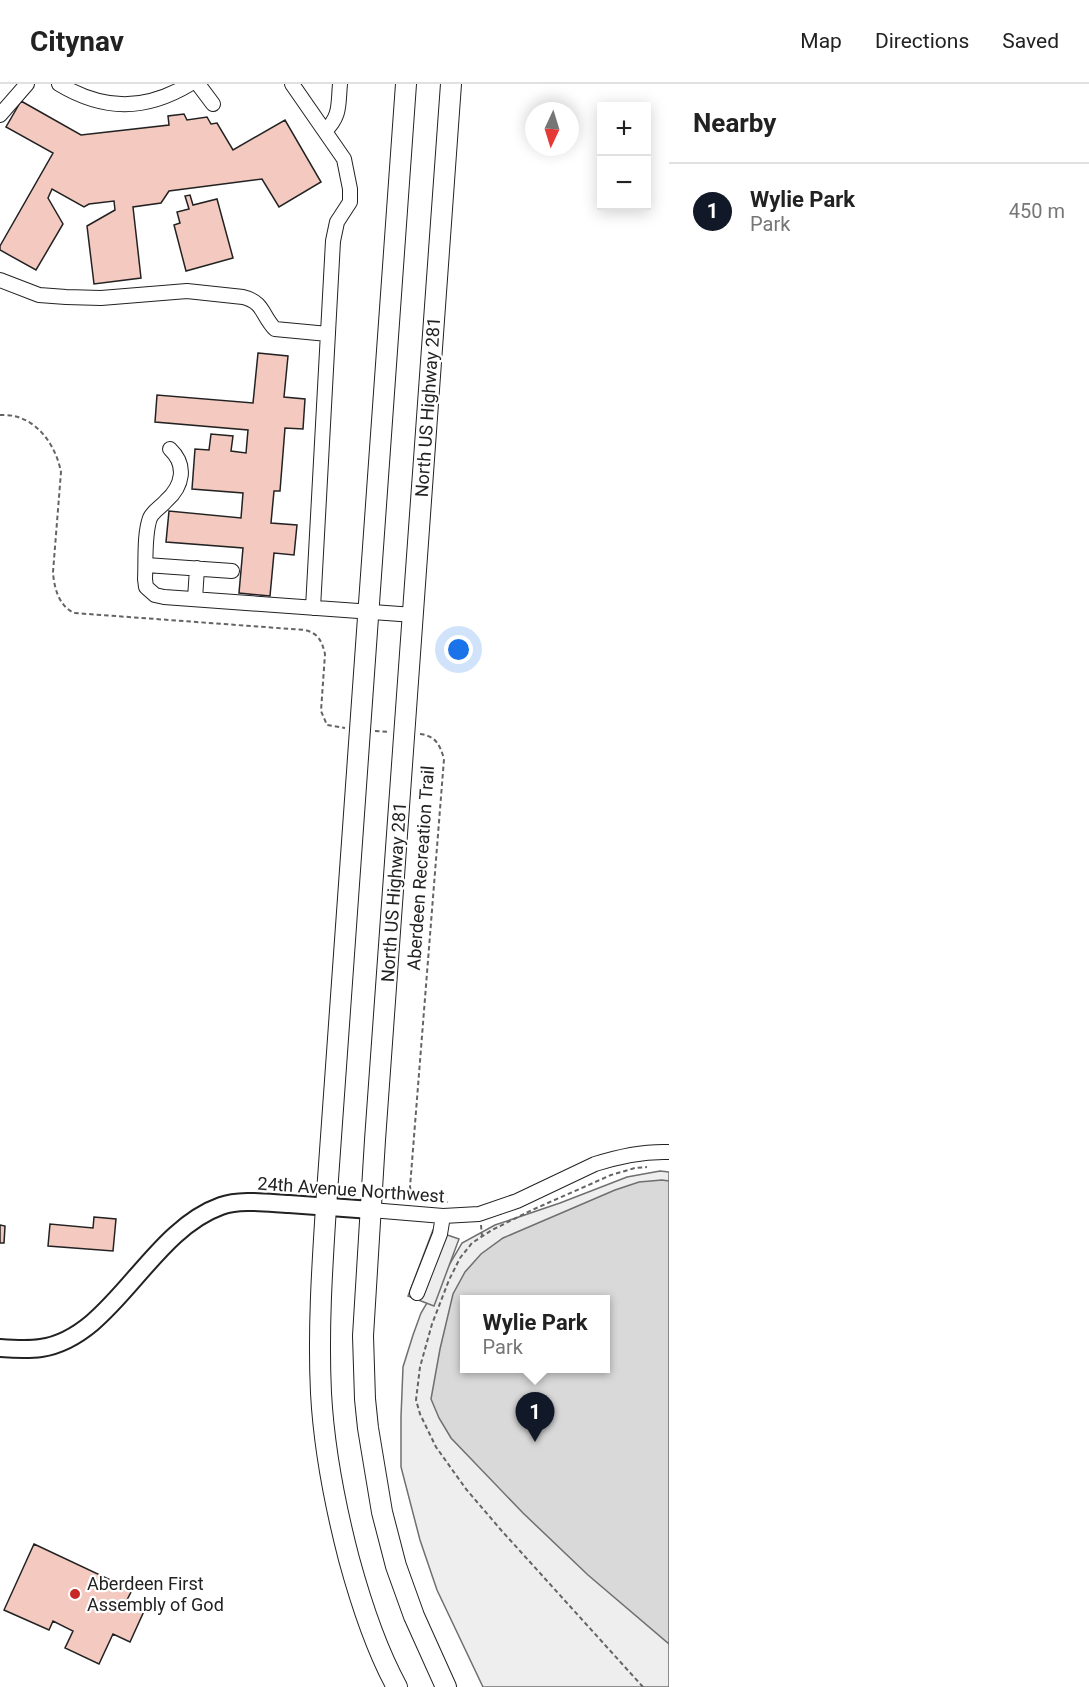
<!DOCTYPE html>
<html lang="en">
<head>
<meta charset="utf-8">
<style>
  body { margin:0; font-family:Roboto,sans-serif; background:#f6f6f6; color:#222 }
  .controls { position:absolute; right:18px; top:18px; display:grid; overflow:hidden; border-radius:0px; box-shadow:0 3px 15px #0003 }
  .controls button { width:54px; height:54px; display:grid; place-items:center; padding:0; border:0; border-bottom:2px solid #e0e0e0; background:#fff; color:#222; font:30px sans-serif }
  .compass { position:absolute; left:525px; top:18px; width:54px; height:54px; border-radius:50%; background:#fff; box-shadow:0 3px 15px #0003; rotate:184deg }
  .you { position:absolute; left:459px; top:566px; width:21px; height:21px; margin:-15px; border:4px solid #fff; border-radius:50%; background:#1a73e8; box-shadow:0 0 0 9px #1a73e833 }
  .badge { display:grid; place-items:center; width:39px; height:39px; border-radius:50%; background:#111827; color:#fff; font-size:20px; font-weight:700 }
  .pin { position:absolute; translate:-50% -50px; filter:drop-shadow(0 2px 3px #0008) }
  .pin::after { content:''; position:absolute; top:32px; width:21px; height:18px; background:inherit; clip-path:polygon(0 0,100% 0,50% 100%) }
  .popup { position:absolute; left:460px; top:1211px; width:150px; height:78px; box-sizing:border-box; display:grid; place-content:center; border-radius:0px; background:#fff; filter:drop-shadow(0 2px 4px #0005); font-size:20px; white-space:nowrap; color:#767676 }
  .popup b { font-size:22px; color:#222 }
  .popup::after { content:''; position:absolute; left:50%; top:100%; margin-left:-12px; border:12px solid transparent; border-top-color:#fff }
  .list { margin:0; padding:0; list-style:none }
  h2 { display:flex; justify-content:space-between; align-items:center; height:78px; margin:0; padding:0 24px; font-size:26px }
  h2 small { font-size:20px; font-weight:400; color:#767676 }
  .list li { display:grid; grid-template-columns:39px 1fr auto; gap:18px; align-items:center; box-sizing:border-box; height:96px; padding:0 24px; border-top:2px solid #e0e0e0 }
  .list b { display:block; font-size:22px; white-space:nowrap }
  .list p { margin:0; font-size:20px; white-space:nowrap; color:#767676 }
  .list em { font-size:20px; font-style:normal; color:#767676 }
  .map { position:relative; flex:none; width:669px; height:1603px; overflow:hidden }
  header { display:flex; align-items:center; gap:36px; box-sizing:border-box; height:84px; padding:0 30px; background:#fff; border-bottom:2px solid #e0e0e0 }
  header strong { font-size:28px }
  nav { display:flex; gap:33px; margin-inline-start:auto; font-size:21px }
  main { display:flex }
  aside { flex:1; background:#fff }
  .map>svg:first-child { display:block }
  .green { fill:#eee; stroke:#6f6f6f; stroke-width:1.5; fill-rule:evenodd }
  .parking { fill:#ededed; stroke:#6f6f6f; stroke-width:1.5 }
  .water { fill:#d9d9d9; stroke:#6f6f6f; stroke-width:1.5; fill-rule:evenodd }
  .building { fill:#f3c9c0; stroke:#222; stroke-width:1.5 }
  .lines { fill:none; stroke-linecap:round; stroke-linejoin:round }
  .minor-casing { stroke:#222; stroke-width:16 }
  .major-casing { stroke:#222; stroke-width:20 }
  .highway-casing { stroke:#222; stroke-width:22 }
  .path { stroke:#646464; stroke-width:2; stroke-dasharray:4.5 3; stroke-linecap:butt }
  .minor { stroke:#fff; stroke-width:14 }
  .major { stroke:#fff; stroke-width:16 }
  .highway { stroke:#fff; stroke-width:20 }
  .poi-dot { fill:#c62828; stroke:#fff; stroke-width:2 }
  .labels { text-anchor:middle; stroke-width:4.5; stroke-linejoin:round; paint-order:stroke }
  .street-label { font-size:18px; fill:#222; stroke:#fff }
  .poi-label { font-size:18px; fill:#222; stroke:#fff; text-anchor:start }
</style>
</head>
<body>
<header>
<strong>Citynav</strong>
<nav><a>Map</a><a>Directions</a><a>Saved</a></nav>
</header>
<main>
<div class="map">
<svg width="669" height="1603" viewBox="0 0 669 1603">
  <rect width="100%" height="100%" fill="#fff"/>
  <path class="green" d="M660 1087 669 1088V1603H483L437 1506 420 1456 401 1383V1333L403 1283 413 1251 421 1229 462 1159 495 1141 560 1119 627 1093ZM464 1216H606V1284H464Z"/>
  <path class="parking" d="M433 1146 459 1155 434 1222 408 1212Z"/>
  <path class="water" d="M662 1096 669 1097V1560L588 1491 523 1429 451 1354 439 1334 431 1315 440 1265 453 1210 465 1188 481 1170 503 1154 615 1106 639 1098ZM464 1216H606V1284H464Z"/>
  <path class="building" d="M21 17 81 51 169 41 168 32 184 30 187 36 207 33 211 40 217 39 233 66 285 36 321 98 279 123 262 95 169 107 161 119 133 123 141 194 94 200 87 142 115 126 114 117 89 120 84 123 52 105 48 114 63 140 36 186 0 166V162L53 69 6 43Z
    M190 111 193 121 217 115 233 174 186 187 174 141 180 139 177 128 189 125 185 112Z
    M258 269 288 272 284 313 305 315 303 345 285 344 280 407H274L271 439 297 441 294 471 274 469 270 512 239 509 243 464 166 458 169 427 241 434 243 409 192 405 195 365 209 366 211 350 233 352 231 367 246 369 248 346 155 338 157 311 253 319Z
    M94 1133 116 1135 113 1167 48 1162 50 1140 93 1144Z
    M0 1141 5 1142 4 1159H0Z
    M34 1460 132 1506 127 1516 145 1525 130 1558 113 1550 99 1580 65 1564 73 1547 53 1537 49 1546 4 1526Z"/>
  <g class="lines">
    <g class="minor-casing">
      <path id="minor" d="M59 0C104 27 145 27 190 0
        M198 0 213 20
        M292 0 344 75 350 105V118L337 138 333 157 313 524
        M0 31 27 0
        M325 47C341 32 338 20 340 0
        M0 196 39 211 66 213 101 214 187 207 243 213C264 218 262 232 275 245L328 250
        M170 365C187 381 183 402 166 417 161 423 153 427 150 434 144 450 146 477 145 495L146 503 155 511 164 513 414 531
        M146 481 232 487
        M195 515 197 484
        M371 1126 443 1132 479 1130 517 1117 595 1080C620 1072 643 1067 669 1068
        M417 1209 440 1150 443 1132"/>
    </g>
    <g class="major-casing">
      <path id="major" d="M0 1264C13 1265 28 1266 41 1264 114 1253 148 1148 221 1122 240 1115 268 1119 289 1120 316 1122 343 1124 371 1126"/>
    </g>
    <g class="highway-casing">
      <path id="highway" d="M397 1603C375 1563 361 1519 349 1475 335 1421 324 1365 321 1309 318 1247 322 1185 326 1123L406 0
        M446 1603 414 1532 396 1482 382 1428 368 1344 365 1315 363 1252 375 1056 451 0"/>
    </g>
    <path class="path" d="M0 331C4 331 10 331 14 332 40 338 56 363 61 388L53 488C54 504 59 522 74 529L305 546C318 549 322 557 325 570L321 627 327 641 345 644
      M375 647 390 648
      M420 650C436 652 440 661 444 675L410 1103C414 1118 435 1117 448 1118
      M481 1141 482 1153
      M643 1603 501 1446 466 1405 436 1363 420 1330 416 1316 420 1283 432 1240 449 1196 460 1174 472 1159 492 1146 532 1126 611 1091 635 1084 647 1083"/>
    <use href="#minor" class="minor"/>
    <use href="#major" class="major"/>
    <use href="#highway" class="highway"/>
  </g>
  <circle class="poi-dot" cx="75" cy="1510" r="6"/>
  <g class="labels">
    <g class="street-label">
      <text transform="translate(428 323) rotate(-86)" y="6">North US Highway 281</text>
      <text transform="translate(421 784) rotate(-86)" y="6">Aberdeen Recreation Trail</text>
      <text transform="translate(394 808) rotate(-86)" y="6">North US Highway 281</text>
      <text transform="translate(351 1106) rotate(4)" y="6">24th Avenue Northwest</text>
    </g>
    <g class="poi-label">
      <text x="87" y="1506">Aberdeen First<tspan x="87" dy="21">Assembly of God</tspan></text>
    </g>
  </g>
</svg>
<div class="controls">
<button>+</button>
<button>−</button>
</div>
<svg class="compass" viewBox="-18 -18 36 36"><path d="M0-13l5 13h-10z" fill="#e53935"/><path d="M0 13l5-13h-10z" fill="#767676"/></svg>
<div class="you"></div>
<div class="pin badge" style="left:535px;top:1358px">1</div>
<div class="popup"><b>Wylie Park</b>Park</div>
</div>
<aside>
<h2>Nearby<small></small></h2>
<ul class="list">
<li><span class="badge">1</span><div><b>Wylie Park</b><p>Park</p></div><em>450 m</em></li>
</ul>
</aside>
</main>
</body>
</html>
